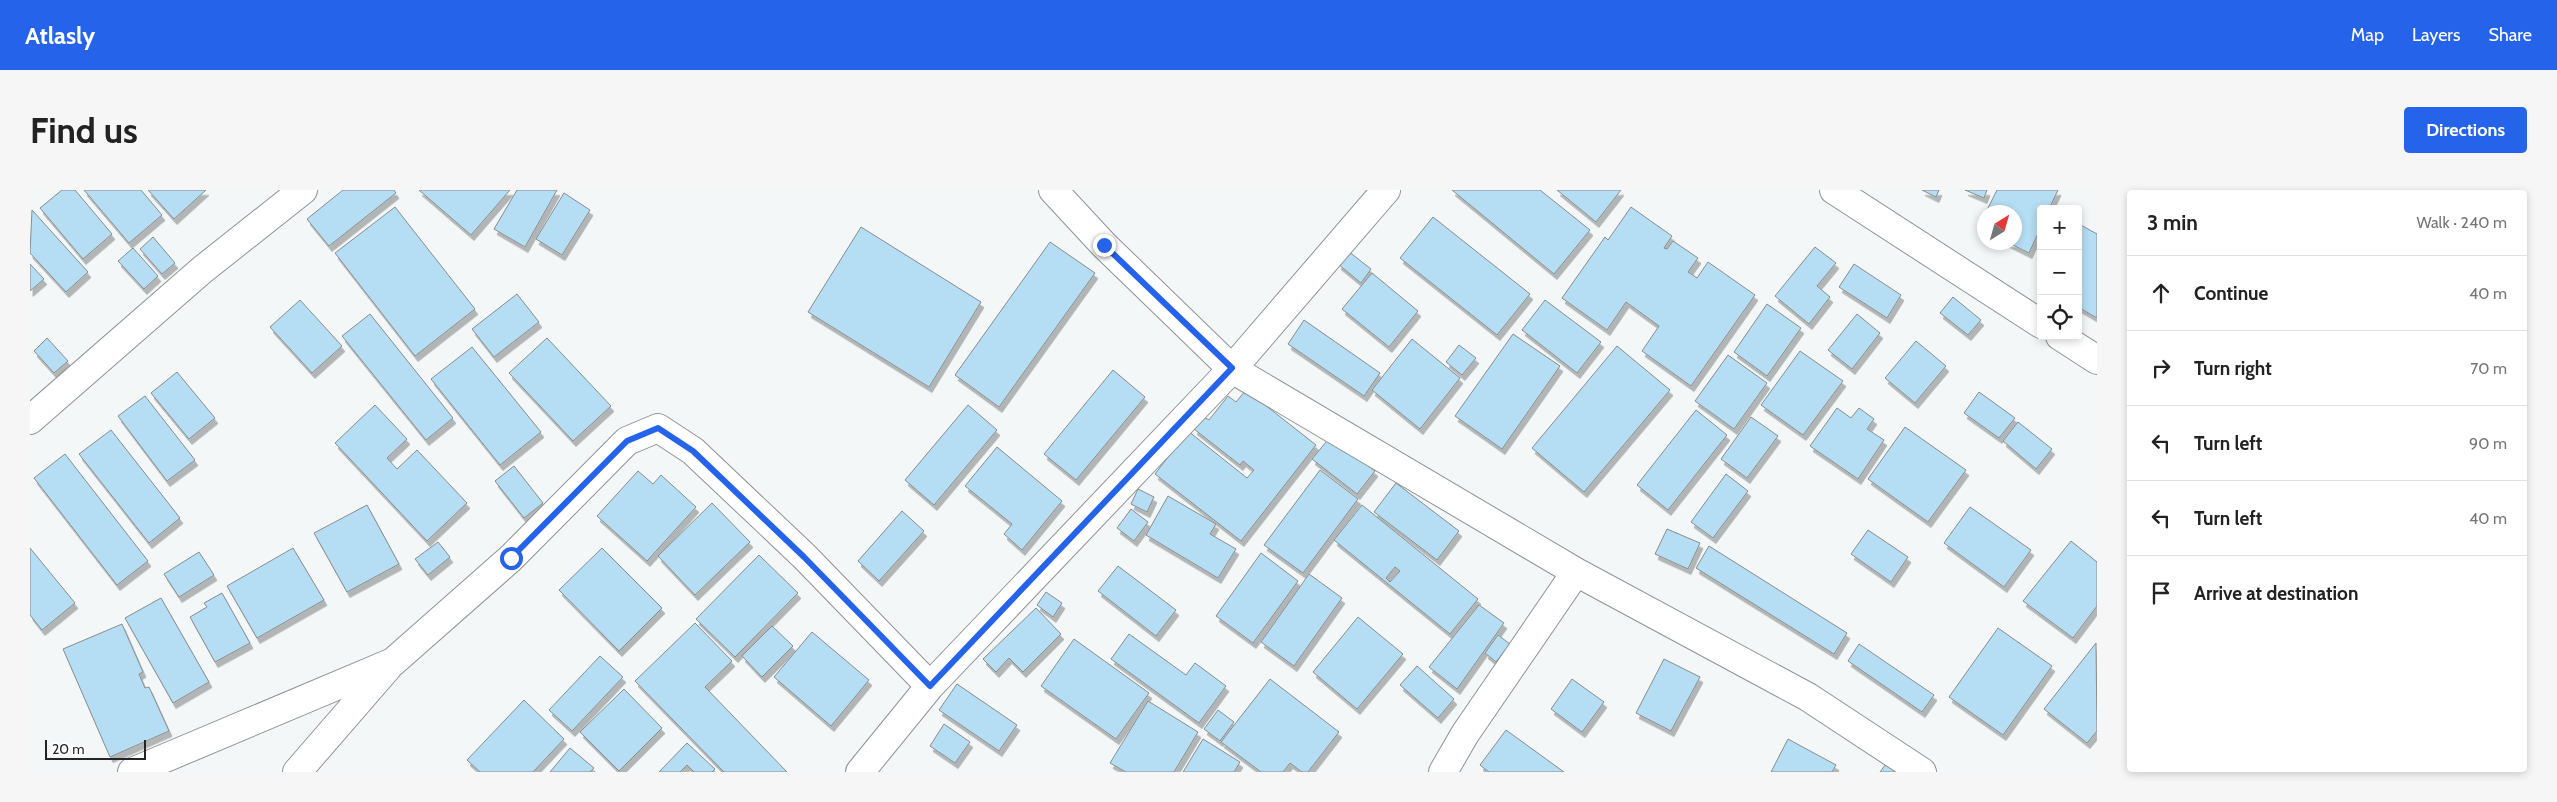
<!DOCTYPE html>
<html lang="en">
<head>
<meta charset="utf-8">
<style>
  body { margin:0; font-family:Cabin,sans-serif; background:#f6f6f6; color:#222 }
  .controls { position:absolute; right:15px; top:15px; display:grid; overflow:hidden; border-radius:5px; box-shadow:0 2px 8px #0003 }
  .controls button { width:45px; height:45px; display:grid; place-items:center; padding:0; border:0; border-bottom:1px solid #e0e0e0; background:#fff; color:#222; font:25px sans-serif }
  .compass { position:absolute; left:1947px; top:15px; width:45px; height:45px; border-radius:50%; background:#fff; box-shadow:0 2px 8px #0003; rotate:37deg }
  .scale { position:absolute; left:15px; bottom:12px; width:101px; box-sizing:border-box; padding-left:5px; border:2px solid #242525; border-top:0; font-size:14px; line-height:18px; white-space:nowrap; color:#242525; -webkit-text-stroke:4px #fff; paint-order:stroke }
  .stop { position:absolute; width:15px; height:15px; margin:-11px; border:4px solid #2563eb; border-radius:50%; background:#fff }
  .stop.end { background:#2563eb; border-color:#fff; box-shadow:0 1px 5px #0008 }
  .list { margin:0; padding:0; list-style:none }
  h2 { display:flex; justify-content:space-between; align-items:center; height:65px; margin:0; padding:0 20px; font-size:21px }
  h2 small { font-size:16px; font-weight:400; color:#767676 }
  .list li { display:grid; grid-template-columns:32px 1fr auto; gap:15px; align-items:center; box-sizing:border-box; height:75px; padding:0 20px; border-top:1px solid #e0e0e0 }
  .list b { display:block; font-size:19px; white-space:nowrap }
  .list em { font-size:16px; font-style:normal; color:#767676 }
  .icon { flex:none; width:28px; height:28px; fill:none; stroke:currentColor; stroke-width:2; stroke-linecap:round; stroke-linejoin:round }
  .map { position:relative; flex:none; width:2067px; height:582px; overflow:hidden; border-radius:5px }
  header { display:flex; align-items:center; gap:30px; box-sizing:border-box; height:70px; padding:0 25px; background:#2563eb; color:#fff }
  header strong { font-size:24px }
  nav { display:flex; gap:28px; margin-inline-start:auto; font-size:18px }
  .intro { display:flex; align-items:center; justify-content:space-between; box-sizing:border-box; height:120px; padding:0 30px }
  h1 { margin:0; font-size:35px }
  .button { padding:12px 22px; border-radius:5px; background:#2563eb; color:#fff; font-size:18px; font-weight:700 }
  main { display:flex; gap:30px; padding:0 30px }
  aside { flex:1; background:#fff; border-radius:5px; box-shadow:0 2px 8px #0003 }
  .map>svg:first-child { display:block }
  .building { fill:#b5ddf3; stroke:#898c8e; fill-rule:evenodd; filter:url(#shadow) }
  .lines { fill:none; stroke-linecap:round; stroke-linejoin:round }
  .minor-casing { stroke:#8f9393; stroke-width:30 }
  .minor { stroke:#fff; stroke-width:28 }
  .route { stroke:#2563eb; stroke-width:6 }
</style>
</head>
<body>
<header>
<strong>Atlasly</strong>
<nav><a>Map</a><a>Layers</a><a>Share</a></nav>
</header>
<div class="intro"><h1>Find us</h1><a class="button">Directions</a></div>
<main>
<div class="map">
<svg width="2067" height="582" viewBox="0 0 2067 582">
  <defs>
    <filter id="shadow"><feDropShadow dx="3" dy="5.5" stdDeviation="0" flood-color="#0004"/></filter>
  </defs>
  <rect width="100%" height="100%" fill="#f3f7f7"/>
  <path class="building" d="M32 0H45L82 44 53 69 10 18Z
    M54 0H111L132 25 99 53Z
    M118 0H176L144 29Z
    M313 0H364L366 3 299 56 277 29Z
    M389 0H480L441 45Z
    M487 0H527L495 57 464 39Z
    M1422 0H1510L1560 40 1524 84Z
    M1527 0H1591L1566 32Z
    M1892 0H1909L1906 7Z
    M1935 0H1957L1954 8Z
    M1967 0H2028L2019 19H2011V37L1999 63 1977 52H1984V22H1956Z
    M534 3 560 20 532 65 506 49Z
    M365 17 445 119 385 166 305 63Z
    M1601 17 1642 46 1634 58 1637 59 1643 51 1668 68 1658 82 1667 88 1678 72 1725 105 1661 196 1612 161 1629 136 1596 112 1577 140 1532 108 1575 47 1578 50Z
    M2 20 58 82 36 102 0 63Z
    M1954 26V42L1948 39Z
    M1403 27 1500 104 1467 145 1370 68Z
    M2049 34 2067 44V128L2048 117Z
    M831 37 951 112 899 197 778 122Z
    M123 47 145 73 132 84 110 59Z
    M1020 52 1065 83 969 217 925 185Z
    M1785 57 1806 73 1787 96 1800 107 1779 134 1745 106Z
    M103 58 128 86 114 99 88 71Z
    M1318 61 1341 79 1331 93 1308 74Z
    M0 74 14 89 0 101Z
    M1824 74 1871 105 1857 128 1809 97Z
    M1342 83 1388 121 1359 157 1312 119Z
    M487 104 509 132 464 167 442 139Z
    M1923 107 1951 130 1938 145 1910 123Z
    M270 110 312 156 282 183 240 137Z
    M1515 110 1571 152 1547 183 1492 140Z
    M1737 114 1771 138 1737 186 1704 162Z
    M340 124 423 228 396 250 312 146Z
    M1827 124 1850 143 1822 179 1798 160Z
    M1274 130 1350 183 1334 206 1258 154Z
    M1483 144 1530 176 1472 259 1425 226Z
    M17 148 38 171 24 183 4 161Z
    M517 148 581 216 543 251 479 183Z
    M1382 149 1430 188 1390 239 1342 200Z
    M1886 151 1916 176 1885 213 1855 188Z
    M1429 155 1446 168 1432 185 1416 172Z
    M1587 156 1640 200 1554 302 1502 258Z
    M442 157 511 242 470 275 401 189Z
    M1770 161 1813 191 1773 245 1731 215Z
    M1698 165 1737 193 1704 239 1665 211Z
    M1083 180 1115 207 1046 290 1014 264Z
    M147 182 185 228 159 249 121 203Z
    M1216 200 1286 255 1211 351 1125 284 1158 241 1217 288 1224 280 1213 271 1210 275 1164 239 1174 227 1179 230 1198 206 1206 212Z
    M1949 202 1985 228 1969 248 1934 223Z
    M115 206 165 270 137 291 88 226Z
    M345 215 377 249 357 268 367 279 387 260 437 313 397 351 305 253Z
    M938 215 967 240 904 315 875 290Z
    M1807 218 1821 228 1829 218 1844 229 1837 239 1854 250 1828 289 1780 256Z
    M1666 220 1697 245 1638 320 1607 295Z
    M1721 227 1748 246 1717 288 1691 269Z
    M1988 232 2022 259 2006 279 1973 251Z
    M1875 237 1936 280 1898 332 1838 289Z
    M81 240 150 328 119 353 49 264Z
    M1301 246 1345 281 1327 304 1282 269Z
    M967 257 1032 311 992 360 974 344 982 334 935 296Z
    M35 264 118 371 87 395 4 288Z
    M484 276 513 313 494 328 465 291Z
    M1290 280 1328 309 1273 383 1234 355Z
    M608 281 623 294 631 285 666 317 617 371 567 326Z
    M1696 284 1718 301 1683 348 1661 332Z
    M1366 293 1429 341 1407 370 1344 322Z
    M1108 299 1124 307 1117 322 1101 314Z
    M1138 306 1186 334 1180 344 1206 359 1188 388 1116 345Z
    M682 313 720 352 665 405 628 366Z
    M337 315 369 374 317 402 284 343Z
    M1332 315 1448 409 1420 444 1304 350ZM1365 377 1370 381 1360 392 1356 388Z
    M1940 317 2001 360 1974 397 1914 353Z
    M1101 319 1118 332 1104 351 1087 338Z
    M872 321 894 341 849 391 828 371Z
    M1637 339 1670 353 1658 379 1625 364Z
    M1838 340 1878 367 1861 392 1821 364Z
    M2041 351 2067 372V416L2043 448 1993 411Z
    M408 352 420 367 398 385 385 369Z
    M1679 356 1817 443 1804 464 1666 378Z
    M0 358 45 413 12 440 0 425Z
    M263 358 294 410 227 448 197 396Z
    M572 358 632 418 589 461 529 400Z
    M169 362 184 385 149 407 134 384Z
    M1231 363 1268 391 1223 453 1186 426Z
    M729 365 768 403 705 467 666 429Z
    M1088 376 1146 420 1126 446 1068 401Z
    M1279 384 1312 408 1264 476 1231 452Z
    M1016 402 1032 413 1023 427 1007 415Z
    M192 403 220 453 185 472 160 427 177 417 174 413Z
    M131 408 179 492 143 513 95 428Z
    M1449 415 1474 433 1427 499 1399 477Z
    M1006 418 1031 444 993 482 979 468 966 482 953 469Z
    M1328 427 1373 464 1327 519 1283 482Z
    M665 433 702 471 675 497 757 582H694L605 491Z
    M92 434 113 482 109 484 115 498 119 497 139 541 80 567 33 459Z
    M742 436 763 456 732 487 712 466Z
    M1968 438 2022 476 1973 545 1919 507Z
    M782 442 839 490 801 536 744 487Z
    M1099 444 1156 485 1165 473 1196 496 1169 533 1081 469Z
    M1468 445 1480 454 1466 472 1455 463Z
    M1044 449 1119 503 1086 549 1011 496Z
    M2066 453 2067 541 2057 553 2014 519Z
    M1829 454 1904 505 1892 522 1818 471Z
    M570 466 593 487 542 541 519 520Z
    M1634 469 1670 487 1641 541 1606 523Z
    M1387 476 1424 509 1408 528 1370 495Z
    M1240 489 1309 542 1278 582H1272L1260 573 1253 582H1231L1191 552Z
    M1542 489 1574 512 1552 542 1521 519Z
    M927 494 987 535 969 561 909 520Z
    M594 499 632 538 589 581 550 542Z
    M494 510 534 549 503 582H450L437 570Z
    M1118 511 1168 542 1144 582H1096L1080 573Z
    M1188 520 1204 532 1190 551 1174 539Z
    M914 534 940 552 925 573 900 556Z
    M1476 540 1534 582H1459L1450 575Z
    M1173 549 1210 572 1204 582H1153Z
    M1758 549 1806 575 1802 582H1741Z
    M657 553 685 579 682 582H664L657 575 650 582H629Z
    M540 558 564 578 560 582H520Z
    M1858 571 1875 582H1850Z"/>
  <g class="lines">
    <g class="minor-casing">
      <path id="minor" d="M1023 0 1074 55 1202 179 1546 382 1778 507 1892 582
        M1804 0 2011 134
        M2030 146 2067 170
        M0 230 172 80 273 0
        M102 582 363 472 481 368 597 251 628 238 663 261 775 367 900 496 1202 179 1356 0
        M267 582 358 477
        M830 582 900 496
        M1413 582 1435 544 1546 382"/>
    </g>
    <use href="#minor" class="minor"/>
  </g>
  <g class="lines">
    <path class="route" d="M481 368 597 251 628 238 663 261 774 367 900 496 1202 178 1074 55"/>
  </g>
</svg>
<div class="controls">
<button>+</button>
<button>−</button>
<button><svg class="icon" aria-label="locate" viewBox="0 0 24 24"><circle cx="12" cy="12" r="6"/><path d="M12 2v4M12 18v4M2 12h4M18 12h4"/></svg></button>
</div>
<svg class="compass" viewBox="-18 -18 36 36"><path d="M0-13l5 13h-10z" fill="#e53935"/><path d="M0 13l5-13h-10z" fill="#767676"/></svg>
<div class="scale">20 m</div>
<div class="stop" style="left:481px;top:368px"></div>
<div class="stop end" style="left:1074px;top:55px"></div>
</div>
<aside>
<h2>3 min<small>Walk · 240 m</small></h2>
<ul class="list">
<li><svg class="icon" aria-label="ahead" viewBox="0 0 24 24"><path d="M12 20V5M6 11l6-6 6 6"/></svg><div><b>Continue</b></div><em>40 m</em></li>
<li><svg class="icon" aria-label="right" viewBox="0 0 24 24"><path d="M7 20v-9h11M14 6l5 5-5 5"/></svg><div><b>Turn right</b></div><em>70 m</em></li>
<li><svg class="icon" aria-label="left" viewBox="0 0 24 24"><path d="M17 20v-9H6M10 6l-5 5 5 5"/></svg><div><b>Turn left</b></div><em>90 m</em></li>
<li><svg class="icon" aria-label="left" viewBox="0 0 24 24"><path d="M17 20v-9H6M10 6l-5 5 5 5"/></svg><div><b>Turn left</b></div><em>40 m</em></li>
<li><svg class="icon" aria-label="arrive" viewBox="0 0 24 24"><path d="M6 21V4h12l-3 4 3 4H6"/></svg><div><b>Arrive at destination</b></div></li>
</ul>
</aside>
</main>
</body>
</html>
